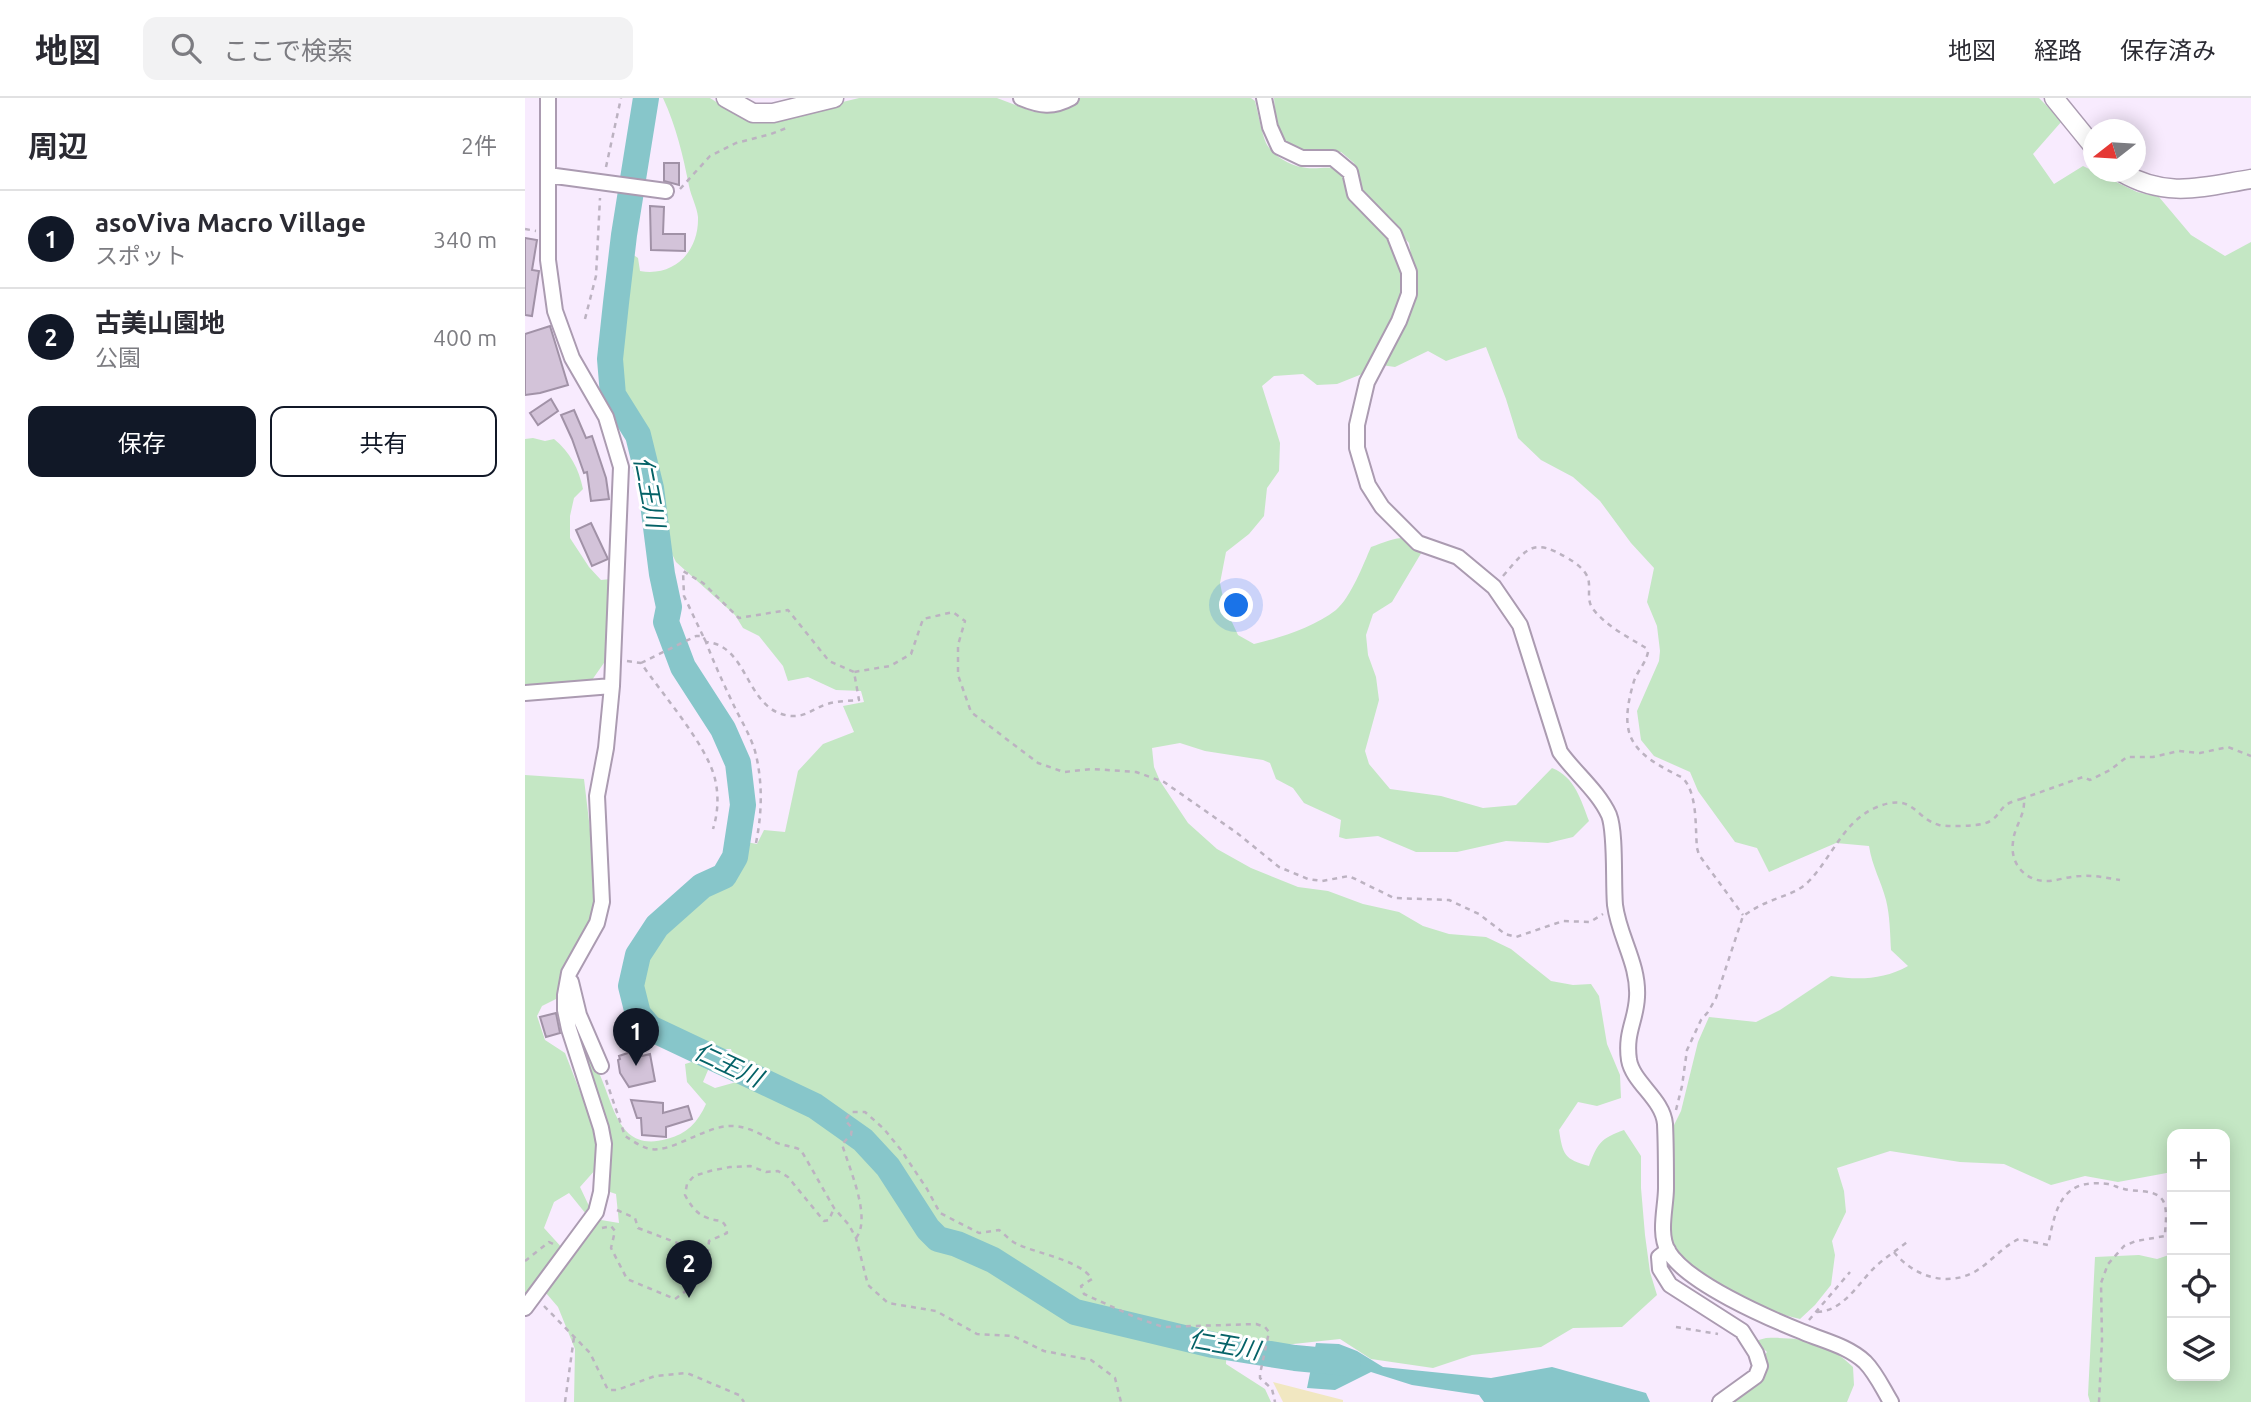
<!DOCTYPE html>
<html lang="ja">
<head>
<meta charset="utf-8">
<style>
  body { margin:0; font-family:Ubuntu,"Noto Sans JP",sans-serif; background:#f2f2f3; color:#2b2b33 }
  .controls { position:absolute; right:21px; bottom:21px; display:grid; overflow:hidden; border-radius:14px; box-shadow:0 4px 18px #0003 }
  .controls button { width:63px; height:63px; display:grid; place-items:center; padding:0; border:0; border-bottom:2px solid #e1e1e2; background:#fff; color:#2b2b33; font:35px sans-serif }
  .compass { position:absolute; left:1558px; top:21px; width:63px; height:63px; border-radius:50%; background:#fff; box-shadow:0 4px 18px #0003; rotate:253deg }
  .you { position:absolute; left:712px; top:508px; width:24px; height:24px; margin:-18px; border:5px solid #fff; border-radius:50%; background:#1a73e8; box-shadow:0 0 0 10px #1a73e833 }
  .badge { display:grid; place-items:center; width:46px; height:46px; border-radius:50%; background:#111827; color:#fff; font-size:23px; font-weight:700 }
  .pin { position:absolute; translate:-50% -58px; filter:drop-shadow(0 2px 4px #0008) }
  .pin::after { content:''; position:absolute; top:37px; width:24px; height:21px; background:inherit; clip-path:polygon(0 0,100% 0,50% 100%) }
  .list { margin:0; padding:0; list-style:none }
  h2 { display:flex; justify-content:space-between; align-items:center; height:91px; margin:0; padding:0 28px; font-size:30px }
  h2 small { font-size:23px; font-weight:400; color:#7c7c81 }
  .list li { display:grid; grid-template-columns:46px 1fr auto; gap:21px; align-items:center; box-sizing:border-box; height:98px; padding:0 28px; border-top:2px solid #e1e1e2 }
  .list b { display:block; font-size:26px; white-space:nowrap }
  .list p { margin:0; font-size:23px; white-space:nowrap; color:#7c7c81 }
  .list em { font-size:23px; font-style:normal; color:#7c7c81 }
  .actions { display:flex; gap:14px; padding:21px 28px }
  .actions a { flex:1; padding:16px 0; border:2px solid #111827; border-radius:14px; text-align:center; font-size:24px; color:#111827 }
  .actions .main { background:#111827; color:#fff }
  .icon { flex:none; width:38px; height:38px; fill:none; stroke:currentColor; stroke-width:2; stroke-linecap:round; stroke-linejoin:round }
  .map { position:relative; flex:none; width:1726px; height:1304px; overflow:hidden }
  header { display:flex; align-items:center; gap:42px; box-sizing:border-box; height:98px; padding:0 35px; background:#fff; border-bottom:2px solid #e1e1e2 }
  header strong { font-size:33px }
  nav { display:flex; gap:38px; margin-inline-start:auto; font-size:24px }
  .search { width:490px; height:63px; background:#f2f2f3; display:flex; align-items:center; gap:18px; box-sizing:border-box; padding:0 24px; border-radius:14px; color:#7c7c81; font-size:26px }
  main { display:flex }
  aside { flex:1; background:#fff }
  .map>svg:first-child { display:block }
  .green { fill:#c4e7c4 }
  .sand { fill:#f1e7c1 }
  .water { fill:#87c6ca }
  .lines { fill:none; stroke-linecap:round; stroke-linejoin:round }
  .river { stroke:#87c6ca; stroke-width:26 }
  .building { fill:#d3c3d9; stroke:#a192a7; stroke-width:2 }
  .minor-casing { stroke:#ab9bb1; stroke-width:18 }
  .major-casing { stroke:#ab9bb1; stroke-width:21 }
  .path { stroke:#bcb2c1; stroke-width:2.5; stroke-dasharray:5 5; stroke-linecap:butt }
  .minor { stroke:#fff; stroke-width:14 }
  .major { stroke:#fff; stroke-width:18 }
  .labels { text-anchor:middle; stroke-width:6; stroke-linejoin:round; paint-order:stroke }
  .water-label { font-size:24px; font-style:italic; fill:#046267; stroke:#fff }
</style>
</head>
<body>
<header>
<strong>地図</strong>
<div class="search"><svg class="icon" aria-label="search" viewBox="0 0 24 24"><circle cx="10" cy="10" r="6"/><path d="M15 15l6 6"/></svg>ここで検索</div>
<nav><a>地図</a><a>経路</a><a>保存済み</a></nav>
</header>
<main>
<aside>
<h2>周辺<small>2件</small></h2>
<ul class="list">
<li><span class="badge">1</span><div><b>asoViva Macro Village</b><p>スポット</p></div><em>340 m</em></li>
<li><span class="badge">2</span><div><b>古美山園地</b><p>公園</p></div><em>400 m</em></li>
</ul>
<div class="actions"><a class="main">保存</a><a>共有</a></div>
</aside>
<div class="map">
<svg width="1726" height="1304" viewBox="0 0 1726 1304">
  <rect width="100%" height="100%" fill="#f8ebfe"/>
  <path class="green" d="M138 0H185L215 19 236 24 334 0H472L509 14 526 13 555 0H726L730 3C733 15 737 36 741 45 748 59 768 69 782 70 794 71 803 68 815 71L820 81C850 118 890 157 874 208L842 274 812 286 792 287 778 276 749 278 737 288 755 345 754 373 742 390 739 418 724 436 701 454 695 485 700 509 713 537 729 546C755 540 789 529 811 512 826 499 838 467 846 449 865 442 884 433 901 447L867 504 848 516 841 537 843 557 851 579 854 602 840 653 844 666 865 691 916 698 958 710 991 707 1027 670C1050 679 1056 702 1064 723L1048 739 1023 745 981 743 932 754H891L853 738 821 741 814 739 816 722 779 705 768 690 751 681 745 665 738 662 680 653 655 645 627 650 629 669 635 683 663 725 692 751 726 770 773 789 803 793 838 806 874 814 898 828 924 836 961 839 986 851 1026 883 1048 887 1066 886 1074 898 1082 946 1095 977 1096 1000 1072 1008 1053 1004 1034 1032C1038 1057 1039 1061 1064 1068 1072 1046 1076 1040 1099 1032L1116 1058V1090L1120 1137 1125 1174 1132 1197 1097 1229 1048 1230 1016 1249 947 1257 908 1270 846 1261 815 1241 759 1247 722 1240 702 1241 701 1266 740 1291 746 1304H49L50 1251 33 1209 21 1195 70 1121 94 1125 91 1096 82 1093 55 948C62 952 65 958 69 965 89 999 89 1056 142 1041 162 1036 173 1024 181 1006L162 984 160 966 170 963 186 965 178 984 190 990 215 983 206 951H195L170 941 139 932 126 923 119 916 115 901 116 876 121 852 138 830 177 794 203 780 212 766 216 743 232 746 239 732 260 734 273 673 298 646 329 634 318 608 339 604 336 593 311 592 283 579 263 583 258 568 234 538 218 530 210 517 151 464 136 434 130 387 116 328 97 297 93 261 101 173 107 156 113 160 115 173C149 179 174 154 173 119 172 109 166 98 164 88 158 57 151 28 138 0Z
    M749 0H1514L1537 23 1508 56 1529 86 1558 68 1612 94 1634 99 1666 137 1700 158 1726 144V1304H1565L1563 1297 1570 1159 1614 1157 1632 1161 1647 1156V1278H1700V1036H1647V1074L1593 1084 1560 1078 1526 1087 1479 1066 1435 1064 1365 1053 1312 1070 1319 1093 1321 1114 1307 1143 1310 1157 1306 1187 1290 1207 1275 1221 1251 1215 1182 1193 1150 1149 1143 1127 1146 1033 1156 1013 1173 944 1184 919 1231 924 1255 912 1306 878C1333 882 1358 882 1383 868L1366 852C1365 835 1365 818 1361 802 1356 783 1347 768 1344 748L1311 745 1244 774 1232 750 1210 744 1173 693 1165 674 1129 658 1116 642 1112 613 1134 563 1135 553 1132 528 1122 504 1129 470 1106 445 1075 403 1048 379 1016 362 993 340 981 301 961 249 921 263 903 253 870 269 856 267 889 173 884 145 837 94 829 65 816 54 765 55C748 37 751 23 749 0Z
    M8 340 20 343 29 341C45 354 54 371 58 391L49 400 45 418V440L64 469 76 482 96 480 81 562 67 582 0 589V341Z
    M0 677 59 681 73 799 70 819 44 864 33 900 17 908 12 918 20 942 40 955 73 1040 71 1071 55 1089 64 1108 61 1116 44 1095 29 1104 19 1130 39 1152 0 1204Z
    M1241 1240C1277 1239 1302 1243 1328 1269L1329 1287 1322 1304H1203L1242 1254 1230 1243Z"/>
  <path class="sand" d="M748 1284 818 1302V1304H758Z"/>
  <path class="water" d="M791 1245 814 1246 832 1253 858 1269 966 1280 1027 1269 1121 1295 1125 1304H959L954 1297 887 1287 846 1274 810 1292 782 1290Z"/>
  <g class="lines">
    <path class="river" d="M121 0 99 137 91 205 85 261 88 297 113 337 126 390 137 476 144 509 141 524 158 569 198 631 213 665 218 707 210 759 199 778 177 788 132 828 113 857 106 888 113 916 125 930 290 1008 338 1042 363 1069 403 1131 413 1141 432 1146 468 1162 550 1214 688 1247 770 1260 823 1265"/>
  </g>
  <path class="building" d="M139 65H154V87L139 83Z
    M125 108 139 109 138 136H160V153L126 152Z
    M0 140 12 142 7 172 14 173 7 218 0 217Z
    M25 228 43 287 15 295 0 297V236Z
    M26 301 33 313 13 327 5 315Z
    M49 312 61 340 67 338 81 380 84 401 66 403 62 374 59 375 47 341 36 317Z
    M66 425 83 461 67 468 51 432Z
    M31 915 35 935 21 939 15 919Z
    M106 954 108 956 116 955 117 958 125 956 130 983 104 989 95 975 93 962 95 961 94 958Z
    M106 1002 138 1005V1015L163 1008 167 1021 141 1029V1039L117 1037 116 1020H112Z"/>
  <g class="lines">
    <g class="minor-casing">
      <path id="minor" d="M496 0C515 8 528 10 546 0
        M739 0 745 29 754 49 777 60H808L825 74 830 96 869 136 884 174V196L874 223 842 284 832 327V350L843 387 857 409 893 445 933 459 969 489 995 527 1035 654C1050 675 1073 693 1084 717 1091 735 1088 784 1090 807 1094 839 1114 866 1112 899 1111 923 1100 934 1104 962 1108 985 1138 1001 1140 1026 1141 1047 1141 1069 1141 1090 1141 1109 1133 1135 1143 1153 1162 1185 1243 1220 1278 1234 1299 1243 1323 1248 1340 1264 1351 1275 1358 1291 1366 1304
        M23 77 141 93
        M0 595 87 588
        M46 884 54 917 76 968
        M1143 1152 1134 1159 1135 1171 1145 1187 1217 1233 1231 1255 1235 1268 1231 1278 1195 1304
        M0 1210 71 1114 76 1094 79 1046 76 1030 44 931 40 912V897L44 875 72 825 77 804 72 698 81 650 87 588 96 369 81 319 47 260 30 213 23 162V0"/>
    </g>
    <g class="major-casing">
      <path id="major" d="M201 0 228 15H248L309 0
        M1529 0 1568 48
        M1596 74C1642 101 1677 89 1726 81"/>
    </g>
    <path class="path" d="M81 69 96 0
      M155 91 185 58 211 45 246 36 264 29
      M0 131 11 133
      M60 221 71 178 75 100
      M978 478C1003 449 1008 439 1044 461 1051 465 1060 472 1063 480 1066 490 1061 502 1068 511 1081 528 1103 539 1121 550L1123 554C1121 565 1113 572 1109 583 1092 640 1107 655 1158 680 1173 697 1170 729 1172 750L1174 757 1218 817
      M178 538 159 498 158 473 178 485 214 520 263 512 304 563 329 574
      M102 563 116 565C137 596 182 647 190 681 194 698 193 715 188 731
      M116 565 171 538H178L181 544
      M1496 701 1558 679 1565 682 1585 672 1602 659H1628L1654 653 1675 655 1703 649 1726 658
      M231 745C237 715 238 684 230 653 226 640 219 627 212 614 201 591 190 568 181 544 225 547 220 615 267 618 281 619 289 610 302 606 312 603 324 603 334 602L329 574 365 568 386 556 398 521 428 514 440 523 433 547V577L446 614 513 665 539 674 568 671 611 674 639 684 712 735 754 769 783 781 797 783 824 778 869 800 924 802 954 816 980 836 991 839 1038 823 1065 824 1078 816
      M81 982 100 1038C108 1043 116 1049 125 1051 146 1055 179 1029 204 1028 221 1027 235 1036 250 1044 258 1048 268 1048 276 1052L309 1110 324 1127 331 1140 343 1187 363 1205 411 1213 452 1236 488 1238 519 1253 566 1262 590 1280 596 1304
      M1151 1012 1157 988 1162 952 1176 922 1183 914 1191 900 1218 818C1226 813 1233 808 1241 805 1256 798 1273 795 1284 783 1308 758 1318 723 1352 709 1389 694 1389 720 1414 727 1424 729 1448 728 1457 726 1472 723 1473 713 1481 707 1485 704 1492 702 1496 701L1499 702C1500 718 1489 729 1488 744 1485 764 1498 781 1518 783 1530 784 1543 778 1556 778 1569 777 1582 780 1595 782
      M92 1112 110 1120 113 1130 179 1155
      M77 1130 86 1128 90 1133 86 1150 102 1181 150 1201 161 1193 155 1176 176 1171 179 1155 183 1152 184 1143 202 1135 200 1127 197 1123C177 1121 169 1114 160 1097L162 1086 169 1078 185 1073 205 1069 225 1068 241 1074 253 1073 263 1079 299 1123 304 1122 309 1110
      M331 1140C347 1120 324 1070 317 1046L326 1037 327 1030 320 1022 326 1014H340L359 1031 376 1052 402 1091 415 1115 454 1135 474 1132C480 1136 485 1143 492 1146 513 1156 555 1162 567 1181L556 1188 559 1196 612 1220 638 1229 731 1226 740 1229 744 1234 735 1276V1280L747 1291 750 1304
      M1369 1154C1388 1178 1422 1190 1451 1173 1466 1164 1478 1148 1494 1141L1523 1147C1531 1109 1536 1080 1583 1086 1589 1087 1593 1090 1599 1091 1610 1094 1627 1091 1636 1100 1644 1108 1640 1128 1640 1138L1611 1143 1599 1148 1583 1166 1576 1185 1577 1242 1574 1304
      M0 1163 24 1144 30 1147
      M19 1208 65 1255 83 1292H92L130 1278 162 1275 214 1297 219 1304
      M1292 1214C1319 1213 1334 1184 1351 1168 1361 1159 1372 1152 1382 1144
      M1284 1222 1325 1174
      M1151 1229 1193 1236
      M40 1304 49 1239"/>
    <use href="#minor" class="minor"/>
    <use href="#major" class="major"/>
  </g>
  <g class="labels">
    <g class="water-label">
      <text transform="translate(124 394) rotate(79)" y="8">仁王川</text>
      <text transform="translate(203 967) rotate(25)" y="8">仁王川</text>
      <text transform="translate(699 1247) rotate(10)" y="8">仁王川</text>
    </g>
  </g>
</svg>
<div class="controls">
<button>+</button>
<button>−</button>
<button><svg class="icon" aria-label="locate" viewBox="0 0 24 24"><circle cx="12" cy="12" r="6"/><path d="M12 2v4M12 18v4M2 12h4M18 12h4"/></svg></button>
<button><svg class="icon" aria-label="layers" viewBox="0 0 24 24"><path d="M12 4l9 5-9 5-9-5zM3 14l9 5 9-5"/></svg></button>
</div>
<svg class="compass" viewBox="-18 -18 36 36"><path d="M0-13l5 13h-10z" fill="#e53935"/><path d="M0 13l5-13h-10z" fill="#7c7c81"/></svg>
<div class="you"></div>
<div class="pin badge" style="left:111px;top:968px">1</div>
<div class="pin badge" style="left:164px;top:1200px">2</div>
</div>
</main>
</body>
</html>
